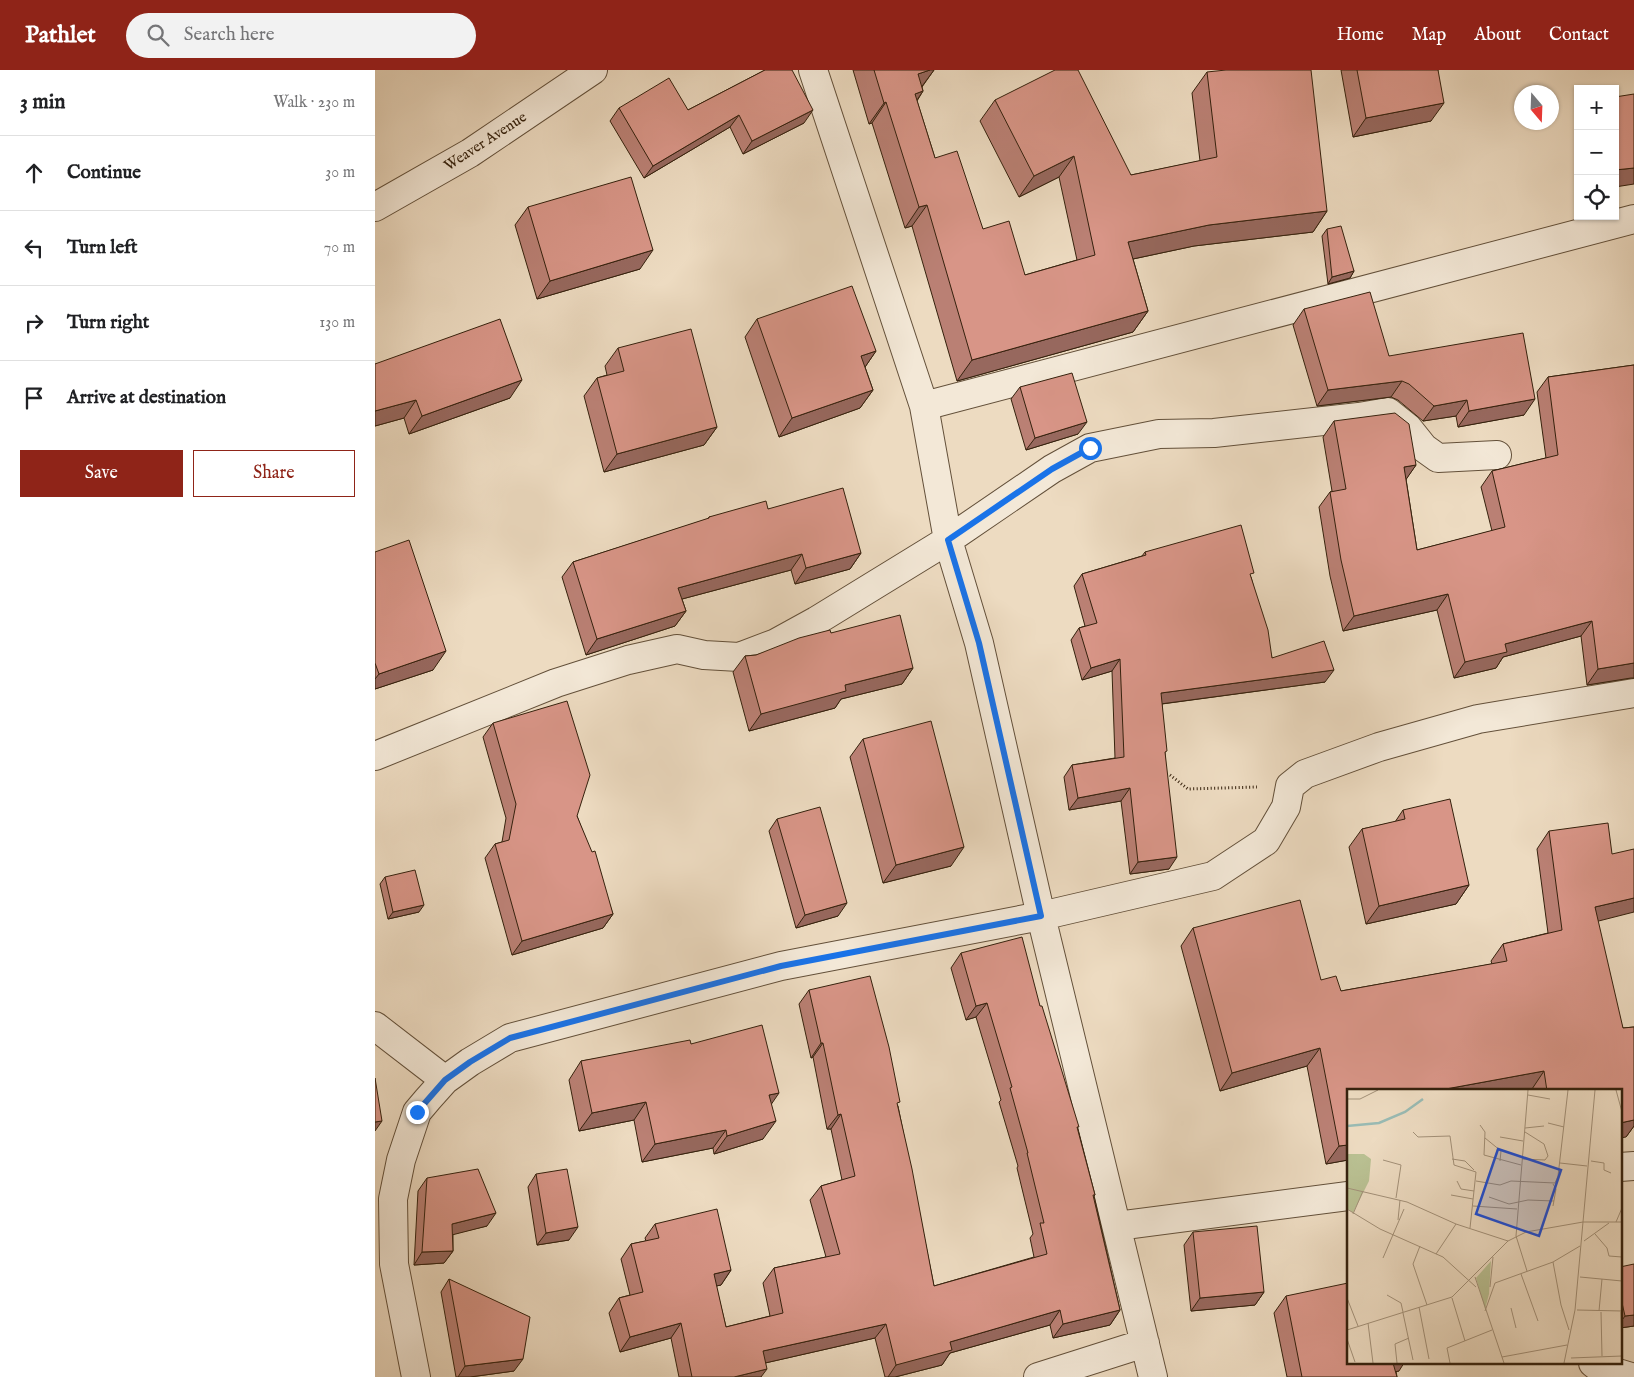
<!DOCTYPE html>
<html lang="en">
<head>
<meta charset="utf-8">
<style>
  body { margin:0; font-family:"IM FELL English",serif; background:#f2f2f2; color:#202124 }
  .controls { position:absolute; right:15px; top:15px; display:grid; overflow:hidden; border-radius:0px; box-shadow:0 1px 4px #0004 }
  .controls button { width:45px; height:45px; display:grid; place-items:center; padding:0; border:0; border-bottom:1px solid #e0e0e0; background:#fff; color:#202124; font:25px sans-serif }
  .compass { position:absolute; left:1139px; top:15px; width:45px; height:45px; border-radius:50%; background:#fff; box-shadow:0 1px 4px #0004; rotate:161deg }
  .stop { position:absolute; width:15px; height:15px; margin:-11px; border:4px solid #1a73e8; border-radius:50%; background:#fff }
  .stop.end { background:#1a73e8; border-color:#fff; box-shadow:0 1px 5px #0008 }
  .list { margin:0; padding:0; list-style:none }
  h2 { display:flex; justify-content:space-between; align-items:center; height:65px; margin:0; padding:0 20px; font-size:21px }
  h2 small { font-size:16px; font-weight:400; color:#757577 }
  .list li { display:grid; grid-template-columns:32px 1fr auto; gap:15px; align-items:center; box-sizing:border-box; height:75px; padding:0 20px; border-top:1px solid #e0e0e0 }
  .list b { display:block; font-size:19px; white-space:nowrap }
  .list em { font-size:16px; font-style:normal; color:#757577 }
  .actions { display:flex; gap:10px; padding:15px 20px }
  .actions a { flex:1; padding:11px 0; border:1px solid #8f2418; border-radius:0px; text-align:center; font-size:18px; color:#8f2418 }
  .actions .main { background:#8f2418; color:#fff }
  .icon { flex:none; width:28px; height:28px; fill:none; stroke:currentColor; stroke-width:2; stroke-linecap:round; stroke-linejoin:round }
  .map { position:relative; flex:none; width:1259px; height:1307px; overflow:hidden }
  header { display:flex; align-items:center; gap:30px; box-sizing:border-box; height:70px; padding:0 25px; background:#8f2418; color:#fff }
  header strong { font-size:24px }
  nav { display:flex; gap:28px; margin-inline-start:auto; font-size:18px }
  .search { width:350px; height:45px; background:#f2f2f2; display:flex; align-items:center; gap:12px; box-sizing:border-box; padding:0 18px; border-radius:28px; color:#757577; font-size:19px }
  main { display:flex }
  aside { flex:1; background:#fff }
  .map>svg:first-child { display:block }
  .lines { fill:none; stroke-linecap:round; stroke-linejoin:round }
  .minor-casing { stroke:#63503a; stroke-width:30 }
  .path { stroke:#35210d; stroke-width:3; stroke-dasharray:1 2.5; stroke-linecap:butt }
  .minor { stroke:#f3e8d7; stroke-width:28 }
  .wall { fill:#ba8074; stroke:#35210d }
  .shaded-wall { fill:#97685e; stroke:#35210d }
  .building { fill:#d89587; stroke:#35210d }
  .route { stroke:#1a73e8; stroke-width:6 }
  .labels { text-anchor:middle; stroke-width:5; stroke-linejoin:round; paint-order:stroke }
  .street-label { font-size:15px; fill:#35210d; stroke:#f3e8d7 }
  .inset-river { fill:none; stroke:#99bbb4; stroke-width:2.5 }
  .inset-road { fill:none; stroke:#a39179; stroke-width:1 }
  .view { fill:#1d4ed8; fill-opacity:0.15; stroke:#1d4ed8; stroke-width:2.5 }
  .inset-edge { fill:none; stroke:#35210d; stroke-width:2.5 }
</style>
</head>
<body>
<header>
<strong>Pathlet</strong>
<div class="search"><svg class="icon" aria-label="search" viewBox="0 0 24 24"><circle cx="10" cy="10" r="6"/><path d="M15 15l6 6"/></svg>Search here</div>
<nav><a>Home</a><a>Map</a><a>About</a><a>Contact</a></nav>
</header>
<main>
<aside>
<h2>3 min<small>Walk · 230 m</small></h2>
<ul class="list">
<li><svg class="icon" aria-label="ahead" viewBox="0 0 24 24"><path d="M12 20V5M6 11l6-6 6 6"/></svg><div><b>Continue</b></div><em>30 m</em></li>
<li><svg class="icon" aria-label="left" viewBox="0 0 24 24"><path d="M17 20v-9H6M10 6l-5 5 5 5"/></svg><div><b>Turn left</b></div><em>70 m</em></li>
<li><svg class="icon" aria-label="right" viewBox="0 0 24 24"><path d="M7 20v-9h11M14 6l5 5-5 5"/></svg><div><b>Turn right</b></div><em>130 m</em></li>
<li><svg class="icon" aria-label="arrive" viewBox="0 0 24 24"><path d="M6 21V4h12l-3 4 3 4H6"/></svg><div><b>Arrive at destination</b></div></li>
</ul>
<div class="actions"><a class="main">Save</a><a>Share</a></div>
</aside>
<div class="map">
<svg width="1259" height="1307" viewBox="0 0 1259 1307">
  <rect width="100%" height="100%" fill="#eddbc1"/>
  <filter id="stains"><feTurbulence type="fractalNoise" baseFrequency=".004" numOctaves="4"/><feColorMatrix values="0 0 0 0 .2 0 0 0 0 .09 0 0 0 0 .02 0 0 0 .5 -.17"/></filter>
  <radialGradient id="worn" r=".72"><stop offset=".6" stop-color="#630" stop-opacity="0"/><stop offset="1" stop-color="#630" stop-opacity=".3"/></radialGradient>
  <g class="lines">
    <g class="minor-casing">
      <path id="minor" d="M438 0 549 336 573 470 604 573 666 846 778 1307
        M0 137 95 83 218 0
        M549 336 1259 149
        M0 686 181 613 253 590 302 579 329 585 364 587 401 573 441 551 573 470 677 399 715 378 784 364 839 363 984 347 1013 342 1033 358 1049 378 1063 388 1122 385
        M0 956 70 1010
        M1245 1097 1259 1096
        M742 1156 973 1126
        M1218 1293 1223 1297 1256 1307
        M41 1307 19 1194 18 1129 26 1090 42 1042 53 1029 70 1010 95 992 135 968 406 896 666 846 838 806 891 771 911 737 915 716 930 704 1004 677 1103 649 1259 623
        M663 1307 770 1273"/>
    </g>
    <path class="path" d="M795 705 813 719 882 717"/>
    <use href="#minor" class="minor"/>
  </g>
  <path class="wall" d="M390 0 429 53 368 84 355 57 269 108 235 51 244 38 313 40Z
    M478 0H559L547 17 548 21 542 31 560 88 608 159 650 205 702 190 684 107 644 127 605 51 620 30 756 105 825 91 817 23 832 2 952 141 938 162 819 176 758 189 773 241 758 262 582 311 537 156 530 158 497 53 494 54Z
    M966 0H1063L1056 51 978 67Z
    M153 137 265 199 162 229 140 155Z
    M952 159 979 201 975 208 953 214 947 166Z
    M929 239 1014 286 1149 345 1083 357 1081 346 1048 351 1023 330 1016 327 942 336 918 255Z
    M382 249 501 281 490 297 498 320 485 338 404 367 370 267Z
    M243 278 342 357 329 375 229 402 209 326 222 308 232 305 230 296Z
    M0 294 135 328 34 364 29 348 0 356Z
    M1259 295V608H1256L1212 615 1206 566 1128 587 1121 598 1079 608 1062 540 968 561 955 506 944 437 955 422 957 421 948 367 959 351 1041 395 1031 409 1042 480 1117 461 1106 417 1117 401 1171 388 1162 322 1173 307Z
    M645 317 703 364 651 380 636 329Z
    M393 439 486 483 475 499 420 514 416 500 307 529 311 541 300 556 211 585 187 507 198 492 333 449 334 447Z
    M0 482 58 600 0 619Z
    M770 482 876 507 897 588 950 612 787 634 790 684 794 799 755 804 746 731 694 740 689 707 697 695 740 688 737 601 707 610 696 570 704 558 710 556 699 516 707 504 767 486Z
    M456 563 538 598 527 614 466 629 460 638 374 661 358 602 370 586 381 585Z
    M118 653 202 746 238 844 228 858 137 885 110 788 120 774 127 772 131 748 108 667Z
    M488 669 576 796 508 813 475 687Z
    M1028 740 1094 815 1081 834 991 854 974 777 987 759 1020 752Z
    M402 749 463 846 421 858 394 761Z
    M1174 761 1248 958 1259 957V1056L1251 1067 1245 1021H1157V1019L1148 1021H973V1090L951 1094 932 996 845 1021 806 876 818 858 946 910 966 921 1117 894 1116 891 1128 874 1173 863 1162 779Z
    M10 807 44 842 13 849 5 814Z
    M586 883 665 936 703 1059 720 1125 719 1126 745 1240 735 1255 678 1268 675 1255 575 1283 567 1295 520 1307H510L500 1268 390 1293 386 1307H304L296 1268 245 1282 234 1243 244 1228 255 1225 246 1189 256 1174 271 1171 270 1168 280 1154 356 1200 346 1215 341 1216 351 1257 395 1246 388 1213 399 1198 451 1187 435 1130 446 1116 467 1110 456 1059H452L438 987 436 988 424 934 434 920 523 1036 559 1216 659 1187 655 1168 658 1164 642 1098 643 1096 624 1032 626 1030 601 947 591 950 576 898Z
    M316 974 396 1034 388 1069 339 1084 338 1078 267 1092 259 1050 204 1061 194 1010 206 991Z
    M161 1104 194 1170 162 1175 153 1117Z
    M52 1108 112 1156 78 1164V1181L69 1193 39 1195 43 1121Z
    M818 1162 889 1222 880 1235 816 1241 809 1175Z
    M1245 1197 1259 1256 1245 1258Z
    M74 1209 139 1301 95 1307H81L66 1222Z
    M911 1226 1024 1301H1021L1022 1307H912L899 1243Z"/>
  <path class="shaded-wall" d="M555 0H559L545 19 543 4Z
    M548 21 534 42 540 24Z
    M511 32 497 53 494 54 509 33Z
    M1069 33 1056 51 978 67 991 48Z
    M438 40 429 53 368 84 377 71Z
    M364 45 355 57 269 108 278 96Z
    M699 86 684 107 644 127 659 106Z
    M1259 98V114L1240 117V100Z
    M552 135 537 156 530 158 544 137Z
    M952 141 938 162 819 176 739 193 753 172 834 155Z
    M278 180 265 199 162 229 175 211Z
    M979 201 975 208 953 214 957 207Z
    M773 241 758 262 582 311 597 290Z
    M501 281 488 300 486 286Z
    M147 310 135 328 34 364 47 346Z
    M1027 311 1016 327 942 336 953 320Z
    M498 320 485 338 404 367 417 348Z
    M1160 329 1149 345 1083 357 1094 341Z
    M41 330 29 348 0 356V341Z
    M1092 330 1081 346 1048 351 1059 336Z
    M712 352 703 364 651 380 660 368Z
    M342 357 329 375 229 402 242 384Z
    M1041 395 1030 411 1029 397Z
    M486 483 475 499 420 514 431 498Z
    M427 484 416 500 292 533 303 518Z
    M1073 524 1062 540 968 561 979 546Z
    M311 541 300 556 211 585 222 569Z
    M1217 551 1206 566 1128 587 1121 598 1079 608 1090 592 1130 574Z
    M71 581 58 600 0 619V609L4 604Z
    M745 589 737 601 707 610 716 598Z
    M1259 593V608H1256L1212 615 1223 599Z
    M538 598 527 614 466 629 460 638 374 661 386 644 470 615Z
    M959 600 950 612 778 635 786 623Z
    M755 718 746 731 694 740 703 728Z
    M589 777 576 796 508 813 521 795Z
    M802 787 794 799 755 804 763 792Z
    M1094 815 1081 834 991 854 1004 836Z
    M1259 828V842L1208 855 1220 837Z
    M472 833 463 846 421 858 430 845Z
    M49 835 44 842 13 849 18 842Z
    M238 844 228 858 137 885 147 871Z
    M612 933 601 947 591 950 601 936Z
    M446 973H448L438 987 436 988Z
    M945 978 932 996 845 1021 857 1003Z
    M1169 1001 1157 1019 1148 1021H1060Z
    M404 1023 391 1042 394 1025Z
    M271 1032 259 1050 204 1061 217 1043Z
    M466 1044 456 1059H452L463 1045Z
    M1259 1050V1056L1251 1067 1245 1068V1053Z
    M7 1051 0 1061V1052Z
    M401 1051 388 1069 339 1084 352 1066Z
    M351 1060 338 1078 267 1092 280 1074Z
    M973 1075V1090L951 1094 964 1076Z
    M121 1143 112 1156 69 1167 77 1154Z
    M203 1157 194 1170 162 1175 171 1163Z
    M78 1181 69 1193 39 1195 47 1182Z
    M356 1200 346 1215 328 1219 339 1204Z
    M889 1222 880 1235 816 1241 825 1228Z
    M685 1240 675 1255 575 1283 567 1295 520 1307H513L521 1295 575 1272Z
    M745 1240 735 1255 678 1268 688 1254Z
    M1259 1245V1256L1245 1258V1253L1250 1246Z
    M306 1253 296 1268 245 1282 255 1267Z
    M511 1254 500 1268 377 1296 388 1281Z
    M148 1289 139 1301 95 1307H83L90 1296Z
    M1013 1293H1029L1024 1301 1005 1305Z
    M392 1299 386 1307H359Z"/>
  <path class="building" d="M390 0H417L438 40 377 71 364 45 278 96 244 38 294 8 313 40Z
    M499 0H555L543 4 548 21 540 24 560 88 582 81 608 159 634 151 650 205 720 185 699 86 659 106 620 30 680 0H703L756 105 842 87 832 2 851 0H936L952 141 834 155 753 172 773 241 597 290 552 135 544 137 511 32 509 33Z
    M982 0H1063L1069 33 991 48Z
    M1259 24V98L1240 100V27Z
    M256 107 278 180 175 211 153 137Z
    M966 156 979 201 957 207 952 159Z
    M477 216 501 281 486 286 498 320 417 348 382 249Z
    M995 222 1014 286 1148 263 1160 329 1094 341 1092 330 1059 336 1034 314 1027 311 953 320 929 239Z
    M125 249 147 310 47 346 41 330 0 341V294Z
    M316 259 342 357 242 384 222 308 249 301 243 278Z
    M1259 295V593L1223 599 1217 551 1130 574 1132 582 1090 592 1073 524 979 546 966 490 955 422 971 419 959 351 1020 343 1034 354 1041 395 1029 397 1042 480 1130 457 1117 401 1183 385 1173 307Z
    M697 303 712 352 660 368 645 317Z
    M468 418 486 483 431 498 427 484 303 518 311 541 222 569 198 492 334 448V447L391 431 393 439Z
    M866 455 879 503 875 504 893 560 897 588 949 571 959 600 786 623 792 681 790 682 802 787 763 792 755 718 703 728 697 695 749 687 745 589 716 598 704 558 722 553 707 504 771 485 770 482Z
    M34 470 71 581 4 604 0 593V482Z
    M525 545 538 598 470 615 471 621 386 644 370 586 381 585 424 568 455 560 456 563Z
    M192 631 215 705 202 746 217 782 220 781 238 844 147 871 120 774 134 770 141 734 118 653Z
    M556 651 589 777 521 795 488 669Z
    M1075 729 1094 815 1004 836 987 759 1030 749 1028 740Z
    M445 737 472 833 430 845 402 749Z
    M1233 753 1237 784 1259 779V828L1220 837 1248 958 1259 957V1050L1245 1053V1021H1172L1169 1001 1060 1021H973V1075L964 1076 945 978 857 1003 818 858 925 830 946 910 961 906 966 921 1132 891 1128 874 1187 860 1174 761Z
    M40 800 49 835 18 842 10 807Z
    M647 867 665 936H667L704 1057H702L720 1125H718L745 1240 688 1254 685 1240 575 1272 577 1280 521 1295 511 1254 388 1281 392 1299 359 1307H317L306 1253 255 1267 244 1228 268 1222 256 1174 284 1168 280 1154 342 1139 356 1200 339 1204 351 1257 408 1243 399 1198 465 1184 446 1116 480 1106 466 1044 463 1045 448 973H446L434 920 495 906 514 977 525 1032 522 1033 537 1099 559 1216 672 1184 665 1153H669L652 1083H653L635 1018 637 1017 612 933 601 936 586 883Z
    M387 955 404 1023 394 1025 401 1051 352 1066 351 1060 280 1074 271 1032 217 1043 206 991 315 970 316 974Z
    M0 1008 7 1051 0 1052Z
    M103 1099 121 1143 77 1154 78 1181 47 1182 52 1108Z
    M192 1099 203 1157 171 1163 161 1104Z
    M882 1156 889 1222 825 1228 818 1162Z
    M1259 1194V1245L1250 1246 1245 1224V1197Z
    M74 1209 155 1247 148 1289 90 1296Z
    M973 1213V1293H1018L1022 1307H927L911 1226Z"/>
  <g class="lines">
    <path class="route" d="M42 1042 70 1010 95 992 135 968 406 896 666 846 604 573 573 470 677 399 715 378"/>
  </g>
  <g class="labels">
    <g class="street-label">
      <text transform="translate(110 71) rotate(-33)" y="5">Weaver Avenue</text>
    </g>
  </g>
  <g transform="translate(972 1019)">
    <rect width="275" height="275" fill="#eddbc1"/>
    <path d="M0 65H17L24 70 22 92 6 124 0 119ZM144 172 142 205 138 220 129 189Z" fill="#b9c092"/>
    <path class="inset-river" d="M0 37 32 34 58 23 76 10"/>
    <path class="inset-road" d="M269 1 275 23M181 6 203 10M0 10H13L31 1M201 34 217 38M133 36 138 43 137 66 174 76M178 39 197 37M66 43 71 48 103 47 107 76 129 83 123 139M153 48 176 52M138 49 154 62 153 72M105 70 118 72 127 81M175 70 198 71 201 67 197 55 178 43M36 71 54 76 49 109M244 72 257 74V81L264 84M213 74 240 77M110 92 114 100 127 102M129 92 153 96 164 92 208 94 211 87 221 1M206 95 209 100 206 117M0 99 60 113 109 135 161 152M104 106 126 110M142 108 162 115 181 111 207 112M126 117 170 120M0 120 33 140 96 168 129 198M6 125 16 102M51 131 53 111M269 133 275 119M248 145 260 159 262 167 275 168M237 152 262 134M73 157 66 175 80 216M89 165 109 135M36 169 57 120M206 173 214 216 222 241M180 182 169 147 181 1M174 185 191 232M128 188 157 274M233 188 275 192M143 198 146 168M40 206 54 214 56 223M0 209 11 237M105 209 118 252M72 218 82 270M164 219 169 239M230 221 275 222M138 222 148 194 206 173 233 157M252 222 255 190M254 223 255 267M274 223 275 265M56 224 66 271M21 234 26 274M0 241 105 208 161 152 179 143 236 133H275M0 250 8 273M155 268 220 256M224 269 275 267M50 274 48 255 62 249M103 274 100 259 145 241M217 274 228 221 248 1"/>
    <path class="view" d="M151 60 214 81 192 147 129 125Z"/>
    <rect width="275" height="275" class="inset-edge"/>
  </g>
  <rect width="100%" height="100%" filter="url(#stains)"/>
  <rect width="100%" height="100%" fill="url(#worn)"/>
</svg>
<div class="controls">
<button>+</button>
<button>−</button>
<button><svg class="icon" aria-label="locate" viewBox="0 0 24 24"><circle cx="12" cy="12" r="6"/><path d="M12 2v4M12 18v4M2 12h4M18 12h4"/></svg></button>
</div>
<svg class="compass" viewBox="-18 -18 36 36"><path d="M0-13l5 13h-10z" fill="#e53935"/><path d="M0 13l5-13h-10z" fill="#757577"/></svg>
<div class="stop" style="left:715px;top:378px"></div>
<div class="stop end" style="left:42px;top:1042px"></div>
</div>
</main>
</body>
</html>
